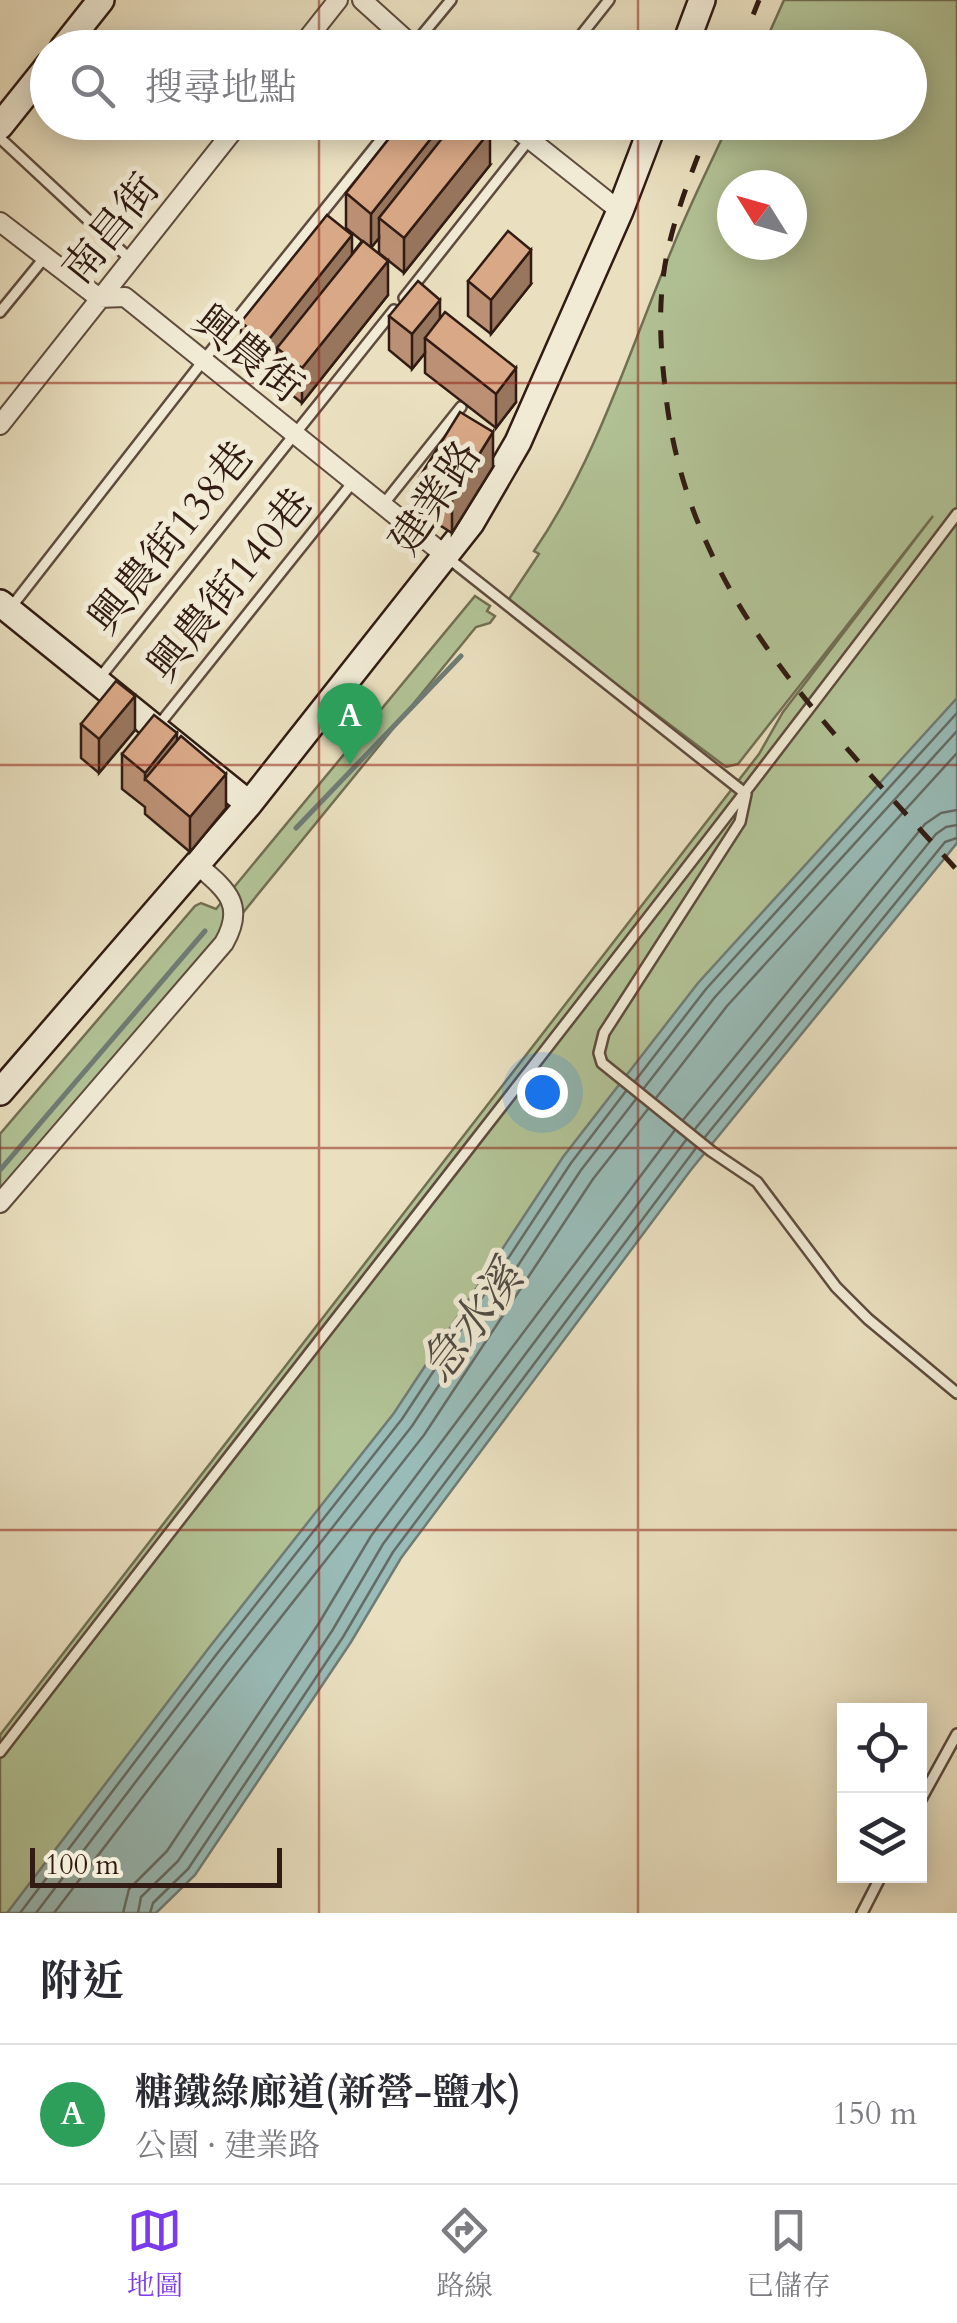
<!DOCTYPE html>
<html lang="zh-TW">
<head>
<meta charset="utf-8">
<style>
  body { margin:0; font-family:Cardo,"Noto Serif TC",serif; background:#f7f7f7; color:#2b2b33 }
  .controls { position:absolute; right:30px; bottom:30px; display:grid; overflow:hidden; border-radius:0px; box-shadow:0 5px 25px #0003 }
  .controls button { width:90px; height:90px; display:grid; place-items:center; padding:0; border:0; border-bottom:2px solid #e1e1e2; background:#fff; color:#2b2b33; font:50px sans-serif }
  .compass { position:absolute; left:717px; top:170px; width:90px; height:90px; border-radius:50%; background:#fff; box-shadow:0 5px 25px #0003; rotate:307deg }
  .scale { position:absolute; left:30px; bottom:25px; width:252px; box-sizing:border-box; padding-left:10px; border:5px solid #311b13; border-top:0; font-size:28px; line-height:35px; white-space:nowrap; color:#311b13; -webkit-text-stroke:8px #f1ebd6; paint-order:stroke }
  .you { position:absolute; left:542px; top:1092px; width:35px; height:35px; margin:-25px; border:8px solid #fff; border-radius:50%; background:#1a73e8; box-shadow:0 0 0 15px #1a73e833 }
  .badge { display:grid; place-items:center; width:65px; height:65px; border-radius:50%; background:#7c3aed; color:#fff; font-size:32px; font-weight:700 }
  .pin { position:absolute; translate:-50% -82px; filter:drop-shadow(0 2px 5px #0008) }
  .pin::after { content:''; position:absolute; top:52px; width:35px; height:30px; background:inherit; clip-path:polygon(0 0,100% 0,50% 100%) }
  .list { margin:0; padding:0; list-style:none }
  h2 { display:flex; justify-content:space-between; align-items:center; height:130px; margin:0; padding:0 40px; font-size:42px }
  h2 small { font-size:32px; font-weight:400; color:#7c7c81 }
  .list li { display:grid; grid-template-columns:65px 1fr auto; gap:30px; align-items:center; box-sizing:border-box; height:140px; padding:0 40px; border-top:2px solid #e1e1e2 }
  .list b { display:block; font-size:38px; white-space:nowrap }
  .list p { margin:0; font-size:32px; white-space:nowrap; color:#7c7c81 }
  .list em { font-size:32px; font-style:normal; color:#7c7c81 }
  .icon { flex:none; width:55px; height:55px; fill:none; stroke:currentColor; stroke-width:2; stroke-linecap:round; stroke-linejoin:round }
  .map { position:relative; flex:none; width:957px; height:1913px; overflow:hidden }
  .search { position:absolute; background:#fff; box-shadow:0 5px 25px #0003; left:30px; right:30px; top:30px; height:110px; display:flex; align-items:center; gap:25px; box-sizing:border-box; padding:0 35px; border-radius:55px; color:#7c7c81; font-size:38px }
  .sheet { height:270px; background:#fff }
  nav { display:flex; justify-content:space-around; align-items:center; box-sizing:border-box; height:140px; border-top:2px solid #e1e1e2; background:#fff; font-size:28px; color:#7c7c81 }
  nav a { display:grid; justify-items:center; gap:5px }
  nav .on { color:#7c3aed }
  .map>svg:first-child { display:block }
  .green { fill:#b2c396; stroke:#726f54; stroke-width:2.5; fill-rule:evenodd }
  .water { fill:#99bcb8; stroke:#6f7c76; stroke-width:2.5 }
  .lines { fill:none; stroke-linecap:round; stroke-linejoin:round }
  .shore { stroke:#656c66; stroke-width:2.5 }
  .stream { stroke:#6f7c76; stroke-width:5 }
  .lane-casing { stroke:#5f4c3e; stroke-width:14 }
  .street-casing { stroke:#5f4c3e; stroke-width:22 }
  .secondary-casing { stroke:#311b13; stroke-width:30 }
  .lane { stroke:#f1ebd6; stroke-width:9 }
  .street { stroke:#f1ebd6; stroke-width:18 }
  .secondary { stroke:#f1ebd6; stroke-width:25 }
  .rail { stroke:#311b13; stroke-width:5; stroke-dasharray:18 18; stroke-linecap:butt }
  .wall { fill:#bb9074; stroke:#311b13; stroke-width:2.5 }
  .shaded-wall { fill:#98765e; stroke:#311b13; stroke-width:2.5 }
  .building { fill:#d9a887; stroke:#311b13; stroke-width:2.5 }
  .grid { fill:none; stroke:#8f2418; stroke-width:2.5; stroke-opacity:0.55 }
  .labels { text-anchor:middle; stroke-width:10; stroke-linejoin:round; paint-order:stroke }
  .street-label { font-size:42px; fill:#311b13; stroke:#f1ebd6 }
  .water-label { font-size:45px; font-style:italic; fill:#504b45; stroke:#f1ebd6 }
</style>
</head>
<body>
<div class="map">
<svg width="957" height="1913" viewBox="0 0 957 1913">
  <rect width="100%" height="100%" fill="#eae0c0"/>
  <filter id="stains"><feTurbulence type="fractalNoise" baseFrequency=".002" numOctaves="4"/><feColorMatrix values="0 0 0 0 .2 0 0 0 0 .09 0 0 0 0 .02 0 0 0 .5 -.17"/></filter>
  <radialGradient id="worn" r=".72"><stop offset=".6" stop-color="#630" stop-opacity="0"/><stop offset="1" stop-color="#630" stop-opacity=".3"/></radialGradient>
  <path class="green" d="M784 0H957V751L24 1913H0V1735L759 754 783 712 933 516 738 764 726 767 507 602 539 554 534 551C597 459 629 351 672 249 689 206 710 165 729 123L910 122V48L763 47ZM732 185H792V245H732Z
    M475 596 490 606 487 611 495 616 490 623 476 627 219 942 0 1201V1134L195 906 201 903 216 909Z"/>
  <path class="water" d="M957 698V843L690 1171 401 1558 351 1642 195 1875 156 1913H7L208 1649 394 1413 563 1157 698 983Z"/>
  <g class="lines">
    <path class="shore" d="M635 1081 706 989 957 713
      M644 1088 715 997 957 731
      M656 1098 727 1006 957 753
      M683 1120 925 824 941 813 957 810
      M695 1129 936 834 946 827 957 825
      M705 1137 945 842 957 838
      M20 1913 216 1655 402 1419 571 1163 626 1091
      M36 1913 226 1663 412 1426 581 1170 636 1099
      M54 1913 238 1672 424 1435 593 1179 648 1109
      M123 1913 129 1889 167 1851 319 1623 371 1536 675 1130
      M138 1913 141 1897 178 1861 332 1631 383 1544 686 1140
      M150 1913 153 1903 188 1869 343 1637 393 1552 696 1148"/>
    <path class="stream" d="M296 828 461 656
      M0 1170 205 931"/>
    <g class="lane-casing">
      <path id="lane" d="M77 31 98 48
        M413 46 451 0
        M571 48 609 0
        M0 138 130 259
        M404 298 529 140
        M0 312 45 257
        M382 506 461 407
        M448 558 746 794 740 822 604 1033 599 1053 602 1063 711 1151 757 1182 836 1287 868 1319 957 1393
        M12 606 203 361 395 122
        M98 680 394 310
        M158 726 353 482
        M0 1752C318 1339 643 930 957 514
        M920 1801 957 1734
        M862 1913 881 1876"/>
    </g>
    <g class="street-casing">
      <path id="street" d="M362 0 415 48
        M300 48 338 0
        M508 122 620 211
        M0 222 99 298 125 297 446 556
        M0 425 240 122
        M0 1203 224 943C247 903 224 888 195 863"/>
    </g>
    <g class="secondary-casing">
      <path id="secondary" d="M63 48 101 0
        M684 48 702 0
        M0 126 48 66
        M0 603 249 804
        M0 1092 249 804 471 523 518 442 620 211 654 122"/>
    </g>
    <use href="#lane" class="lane"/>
    <use href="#street" class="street"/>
    <use href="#secondary" class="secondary"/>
    <path class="rail" d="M740 48 759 0
      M711 122C694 167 675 212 666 259 658 302 660 345 665 387 685 594 826 724 957 870"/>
  </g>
  <path class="wall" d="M490 165 404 273 379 253V238L371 247 388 295 302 403 277 383V364L266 377 241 357V322L352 254 362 241 346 228V193Z
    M468 281 531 284 491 334 468 316Z
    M389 316 440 318 516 402 496 428 425 373V353L412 369 389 350Z
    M493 467 452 533 419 512V478Z
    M81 724 135 730 99 773 81 758Z
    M122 754 226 808 190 852 145 814V807L122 789Z"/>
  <path class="shaded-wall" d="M444 122H457L379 218V238L371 248V214Z
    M490 131V165L404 273V238Z
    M352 235V270L277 348V364L266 377V343Z
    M531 250V284L491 334V300Z
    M388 261V295L302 403V368Z
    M440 300V334L425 338V353L412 369V334Z
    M516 368V402L496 428V394Z
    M493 432V467L452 533V498Z
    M135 696V730L99 773V739Z
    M177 733V767L145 780V773Z
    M226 774V808L190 852V817Z"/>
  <path class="building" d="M402 122H444L371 214 346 193Z
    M455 122H479L490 131 404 238 379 218Z
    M327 215 352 235 266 343 241 322Z
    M508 231 531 250 491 300 468 281Z
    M363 241 388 261 302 368 277 348Z
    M418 281 440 300 412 334 389 316Z
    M445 312 516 368 496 394 425 338Z
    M460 412 493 432 452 498 419 478Z
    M116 681 135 696 99 739 81 724Z
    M154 715 177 733 145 773 122 754Z
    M181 736 226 774 190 817 145 779Z"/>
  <path class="grid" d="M319 0V48M638 0V48M319 122V1913M638 122V1913M0 383H957M0 765H957M0 1148H957M0 1530H957"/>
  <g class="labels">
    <g class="street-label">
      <text transform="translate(110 228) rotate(-51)" y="15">南昌街</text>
      <text transform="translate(249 353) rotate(39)" y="15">興農街</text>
      <text transform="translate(434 497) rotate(-56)" y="15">建業路</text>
      <text transform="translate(170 537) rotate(-51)" y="15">興農街138巷</text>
      <text transform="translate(229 584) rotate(-51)" y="15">興農街140巷</text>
    </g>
    <g class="water-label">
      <text transform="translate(471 1321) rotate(-53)" y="16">急水溪</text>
    </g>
  </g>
  <rect width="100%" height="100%" filter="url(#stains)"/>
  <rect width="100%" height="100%" fill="url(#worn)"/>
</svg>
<div class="controls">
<button><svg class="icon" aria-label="locate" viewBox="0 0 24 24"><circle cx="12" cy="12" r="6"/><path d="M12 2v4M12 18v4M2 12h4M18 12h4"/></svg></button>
<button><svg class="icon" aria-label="layers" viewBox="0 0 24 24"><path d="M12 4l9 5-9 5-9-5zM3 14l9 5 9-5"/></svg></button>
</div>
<svg class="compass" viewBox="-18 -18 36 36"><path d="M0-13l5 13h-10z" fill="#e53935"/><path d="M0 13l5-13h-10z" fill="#7c7c81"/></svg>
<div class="scale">100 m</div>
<div class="you"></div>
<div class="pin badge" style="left:350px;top:765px;background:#2e9e5b">A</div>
<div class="search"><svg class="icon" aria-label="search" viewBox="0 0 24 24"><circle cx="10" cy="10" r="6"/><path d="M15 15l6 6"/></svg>搜尋地點</div>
</div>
<section class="sheet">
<h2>附近<small></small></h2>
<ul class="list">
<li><span class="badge" style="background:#2e9e5b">A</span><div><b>糖鐵綠廊道(新營-鹽水)</b><p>公園 · 建業路</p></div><em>150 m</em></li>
</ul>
</section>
<nav>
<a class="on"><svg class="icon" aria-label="map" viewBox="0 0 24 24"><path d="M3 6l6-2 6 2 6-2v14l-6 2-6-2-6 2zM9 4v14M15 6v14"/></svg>地圖</a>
<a><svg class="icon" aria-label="directions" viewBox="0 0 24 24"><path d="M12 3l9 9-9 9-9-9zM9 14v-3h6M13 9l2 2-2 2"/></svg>路線</a>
<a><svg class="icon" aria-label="saved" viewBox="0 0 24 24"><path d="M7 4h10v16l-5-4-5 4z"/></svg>已儲存</a>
</nav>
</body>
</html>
